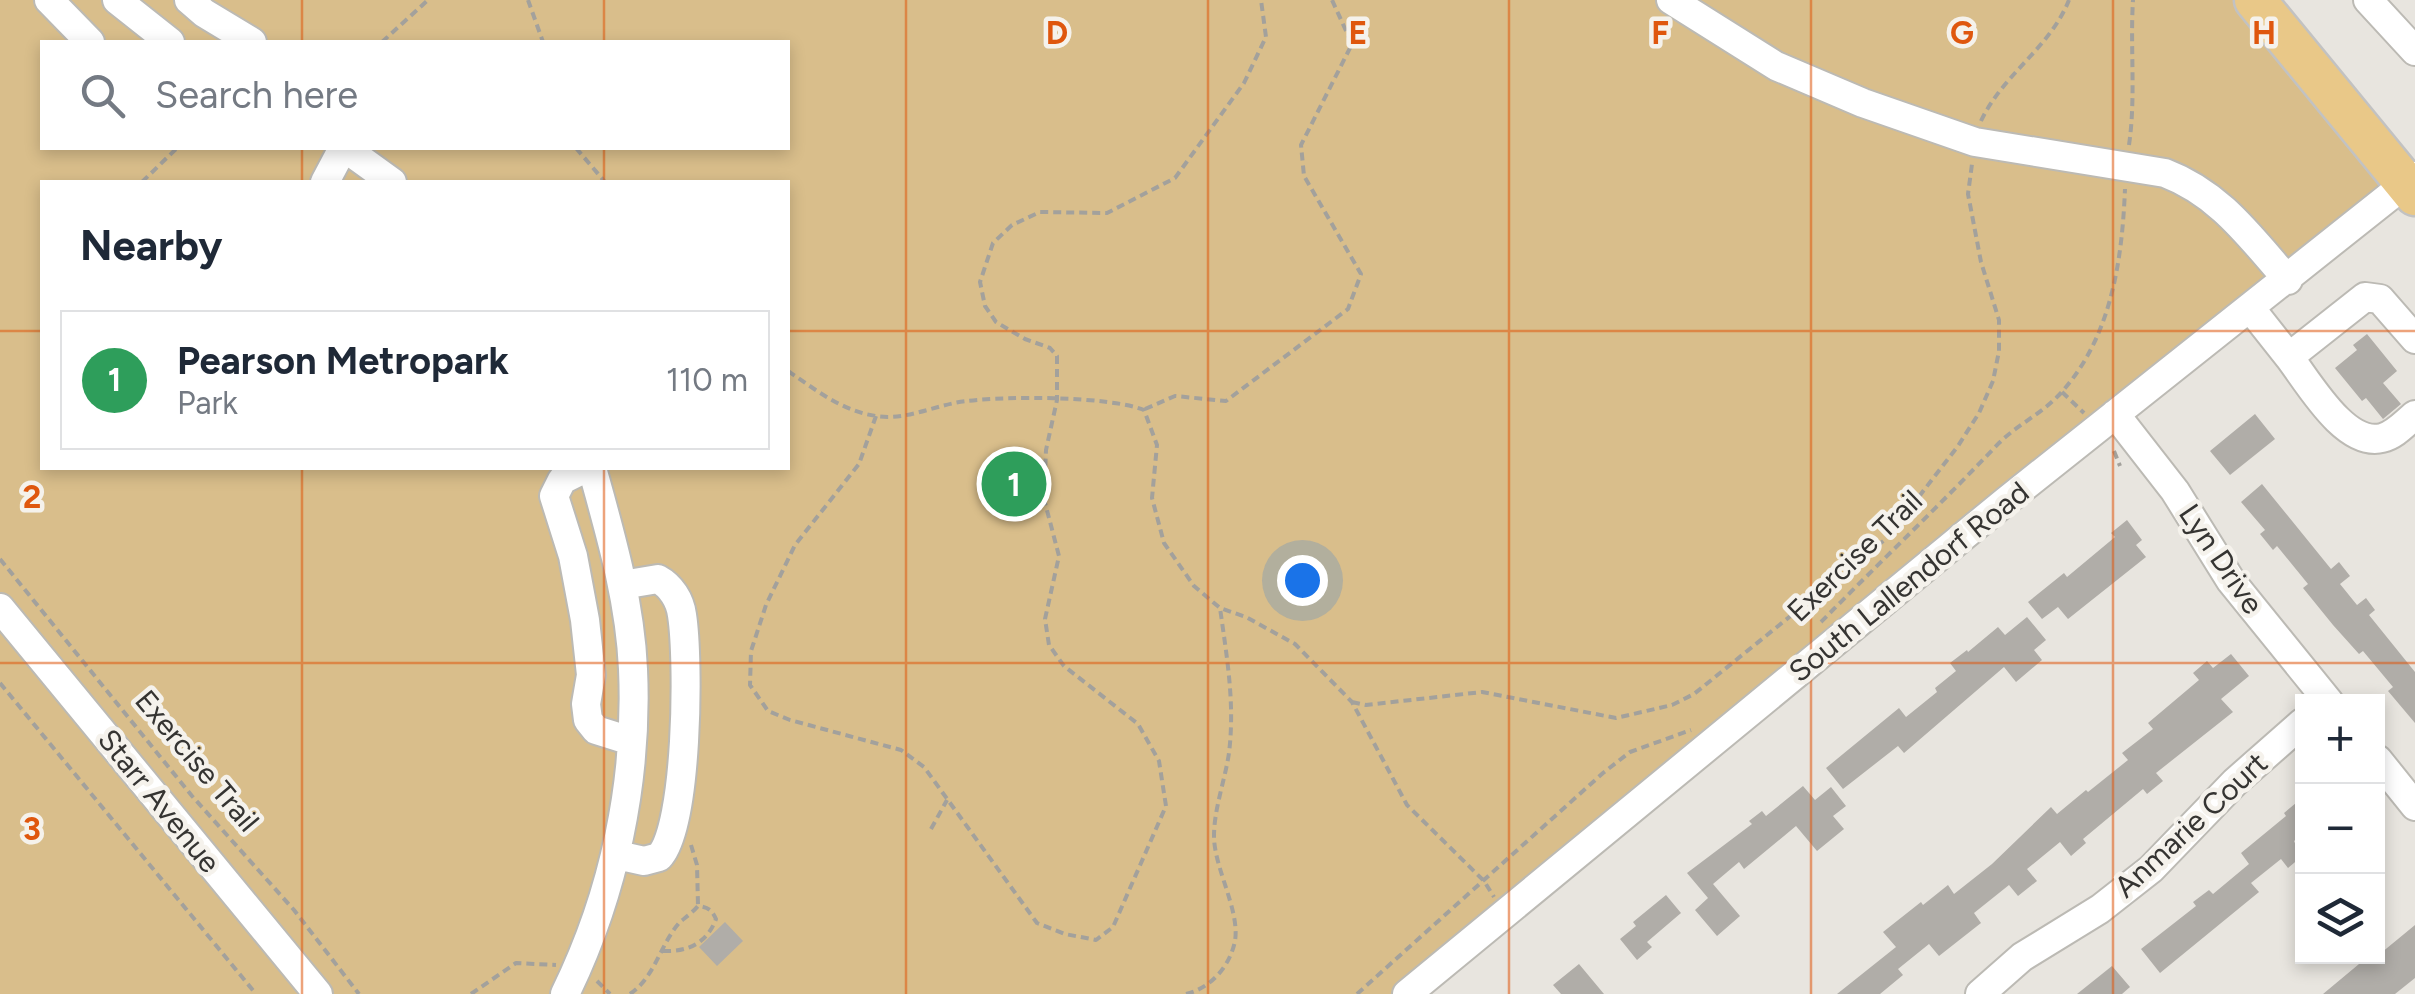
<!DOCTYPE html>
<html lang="en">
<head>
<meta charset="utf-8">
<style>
  body { margin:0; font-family:Figtree,sans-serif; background:#f2f2f3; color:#1f2937 }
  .controls { position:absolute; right:30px; bottom:30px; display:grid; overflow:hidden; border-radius:0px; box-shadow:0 5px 15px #0003 }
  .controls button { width:90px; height:90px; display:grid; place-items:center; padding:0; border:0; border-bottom:2px solid #e0e1e3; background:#fff; color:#1f2937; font:50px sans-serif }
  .you { position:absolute; left:1302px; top:580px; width:35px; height:35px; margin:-25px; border:8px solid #fff; border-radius:50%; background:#1a73e8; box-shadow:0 0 0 15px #1a73e833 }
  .badge { display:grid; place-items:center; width:65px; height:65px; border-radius:50%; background:#2686b1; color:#fff; font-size:32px; font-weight:700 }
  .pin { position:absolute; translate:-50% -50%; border:5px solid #fff; box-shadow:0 2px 10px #0006 }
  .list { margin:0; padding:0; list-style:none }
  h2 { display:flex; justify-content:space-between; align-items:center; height:130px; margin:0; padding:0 40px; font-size:42px }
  h2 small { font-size:32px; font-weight:400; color:#747a83 }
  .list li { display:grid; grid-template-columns:65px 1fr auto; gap:30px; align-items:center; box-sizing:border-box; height:140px; margin:0 20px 20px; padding:0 20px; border:2px solid #e0e1e3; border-radius:0px }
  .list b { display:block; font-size:38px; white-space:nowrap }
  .list p { margin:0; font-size:32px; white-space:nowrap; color:#747a83 }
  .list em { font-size:32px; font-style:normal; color:#747a83 }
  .icon { flex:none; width:55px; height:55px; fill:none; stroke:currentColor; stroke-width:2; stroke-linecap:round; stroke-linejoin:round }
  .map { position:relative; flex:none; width:2415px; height:994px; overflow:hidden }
  .search { position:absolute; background:#fff; box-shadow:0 5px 15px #0003; left:40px; top:40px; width:750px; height:110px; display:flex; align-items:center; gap:25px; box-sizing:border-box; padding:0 35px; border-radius:0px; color:#747a83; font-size:38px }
  .panel { position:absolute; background:#fff; box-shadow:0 5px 15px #0003; left:40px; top:180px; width:750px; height:290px; border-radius:0px }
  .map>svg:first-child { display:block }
  .green { fill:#d9be8b; fill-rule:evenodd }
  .building { fill:#b0ada8 }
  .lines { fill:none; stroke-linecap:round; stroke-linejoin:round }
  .minor-casing { stroke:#bcbab4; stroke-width:32 }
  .highway-casing { stroke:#c2c2c2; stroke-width:45 }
  .path { stroke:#a3a19c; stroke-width:4; stroke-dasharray:8 5; stroke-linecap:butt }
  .minor { stroke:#fff; stroke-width:28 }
  .highway { stroke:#e9c888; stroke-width:40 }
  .grid { fill:none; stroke:#df570e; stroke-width:2.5; stroke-opacity:0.55 }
  .labels { text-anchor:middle; stroke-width:9; stroke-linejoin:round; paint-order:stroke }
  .street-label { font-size:30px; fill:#353432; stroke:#f5f2ec }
  .grid-label { font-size:32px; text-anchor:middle; font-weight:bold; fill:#df570e; stroke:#f5f2ec; stroke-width:9; stroke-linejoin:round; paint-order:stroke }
</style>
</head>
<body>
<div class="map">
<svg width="2415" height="994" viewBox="0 0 2415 994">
  <rect width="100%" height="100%" fill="#e8e5df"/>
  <path class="green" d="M0 0H2255L2406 184 1407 994H0ZM42 42H788V148H42ZM42 182H788V468H42Z"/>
  <path class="building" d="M2367 334 2397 371 2383 383 2401 404 2383 419 2366 398 2362 401 2335 368 2357 350 2353 345Z
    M2255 414 2275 439 2230 475 2210 451Z
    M2262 484 2331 569 2339 562 2350 576 2340 584 2357 605 2366 598 2375 610 2369 615 2415 672V723L2388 691 2393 687 2363 651 2359 654 2333 625 2303 588 2308 584 2277 546 2273 550 2260 534 2265 530 2241 502Z
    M2127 520 2142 540 2136 545 2146 557 2068 619 2058 607 2042 619 2028 602 2064 573 2067 577 2115 537 2111 533Z
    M2027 617 2046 640 2034 650 2042 660 2016 682 2004 667 1904 753 1898 746 1843 789 1826 768 1899 708 1906 717 1937 692 1935 688 1956 671 1950 663 1967 650 1968 652 1998 627 2005 635Z
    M2231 654 2249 676 2221 699 2233 712 2156 773 2163 781 2147 794 2143 789 2083 839 2086 843 2071 856 2060 842 2027 869 2037 881 2018 896 2009 885 1974 913 1981 923 1939 956 1929 944 1898 969 1903 975 1880 994H1837L1896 947 1883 932 1921 902 1923 905 1948 885 1954 894 1992 864 2051 807 2057 814 2086 790 2088 792 2128 760 2122 753 2153 729 2148 723 2199 680 2193 673 2207 661 2213 668Z
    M1803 786 1815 800 1831 787 1846 806 1833 816 1844 829 1817 851 1796 826 1744 869 1739 862 1713 884 1740 916 1717 936 1695 910 1708 898 1687 873 1752 824 1749 821 1762 811 1766 816Z
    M2302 798V834L2294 841 2301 857 2288 868 2281 859 2251 883 2259 892 2160 973 2141 949 2196 906 2193 902 2209 890 2213 894 2249 864 2241 853 2286 816 2284 813Z
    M1666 895 1681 913 1647 942 1652 947 1637 960 1620 939 1636 926 1633 922Z
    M725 922 743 941 717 966 699 947Z
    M2415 925V978L2395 994H2323L2359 964 2371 956H2378V951L2381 953Z
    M1579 964 1604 994H1561L1553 985Z
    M2112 966 2130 987 2122 994H2077Z"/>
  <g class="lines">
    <g class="minor-casing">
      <path id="minor" d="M49 0 90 42
        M117 0 170 42
        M189 0 204 13 252 42
        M1671 0 1776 66 1863 103 1975 142 2165 173C2220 194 2250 237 2288 280
        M2368 0 2415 51
        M345 148 392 182
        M325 182 343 148
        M2251 309 2289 357 2365 297 2380 299 2415 339
        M2289 357C2309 383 2345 447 2382 438 2395 435 2405 423 2415 415
        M2115 414 2175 491 2231 581 2329 702
        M586 468 562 480 554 496 573 556 585 620 591 675 586 704 588 720 596 730 631 741
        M0 608 318 994
        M2378 760 2415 806
        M617 855 644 861 659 857C688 827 689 660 682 615 680 600 671 586 658 579L622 585
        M565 994C614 894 638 781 633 669 630 600 610 533 592 468
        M1407 994 2006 501 2415 176
        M1980 994 2022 957 2100 909 2151 869 2235 782 2302 723"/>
    </g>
    <g class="highway-casing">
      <path id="highway" d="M2255 0 2415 195"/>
    </g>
    <path class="path" d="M528 0 543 42
      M382 42 428 0
      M1981 121C2003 74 2050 48 2069 0
      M2129 145C2136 97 2130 48 2133 0
      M576 148 605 182
      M142 182 177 148
      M788 371C816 390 842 411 876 416 907 421 937 404 967 401 1007 396 1109 396 1144 410L1157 445 1152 498 1164 543 1194 586 1220 608 1246 617 1295 644 1352 702 1407 805 1484 881 1494 897
      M2062 392 2084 413
      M1145 409 1175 396 1226 401 1348 309 1361 274 1304 176 1301 145 1352 44 1332 0
      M876 416 859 464 795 545 766 605 751 651 750 685 768 711 790 720 901 750 924 767 1037 923 1065 934 1096 940 1113 927 1166 806 1159 761 1138 724 1064 666 1049 645 1045 619 1059 556 1044 499 1046 450 1057 400V356L1050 348 1025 339 996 322 985 306 980 282 993 243 1012 225 1040 212 1107 213 1175 178 1244 83 1266 37 1261 0
      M2114 451 2120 466
      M0 559 192 796 294 910 359 994
      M1821 622C1880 562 1941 504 1999 443 2017 425 2041 414 2059 395 2111 339 2122 262 2125 189
      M0 683 256 994
      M1352 702 1366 705 1482 692 1616 718 1672 705 1694 694 1887 538 1958 446 1979 413 1993 381 1999 351V320L1981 262 1968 194 1972 164
      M931 829 947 800
      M691 845 697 865 698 905
      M597 981 610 994
      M471 994 516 963 556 965
      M630 994C656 976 660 944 680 922 686 917 693 912 698 906 708 907 712 910 716 919 707 943 688 952 663 951
      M1186 994C1211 988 1230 966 1235 941 1240 910 1214 868 1214 836 1214 809 1225 780 1229 753 1235 703 1227 658 1220 608
      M1357 994 1603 773 1630 752 1691 730"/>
    <use href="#minor" class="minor"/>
    <use href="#highway" class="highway"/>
  </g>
  <path class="grid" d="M302 0V42M604 0V42M906 0V994M1208 0V994M1509 0V994M1811 0V994M2113 0V994M302 148V182M604 148V182M0 331H42M788 331H2415M302 468V994M604 468V994M0 663H2415"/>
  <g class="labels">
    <g class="street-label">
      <text transform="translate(1855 556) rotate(-44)" y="10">Exercise Trail</text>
      <text transform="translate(2221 559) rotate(56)" y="10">Lyn Drive</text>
      <text transform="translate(1909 582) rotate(-39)" y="10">South Lallendorf Road</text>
      <text transform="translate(197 761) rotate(50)" y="10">Exercise Trail</text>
      <text transform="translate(159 801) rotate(51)" y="10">Starr Avenue</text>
      <text transform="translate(2191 825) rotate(-43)" y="10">Anmarie Court</text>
    </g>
  </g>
  <g class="grid-label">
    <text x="1057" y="44">D</text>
    <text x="1358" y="44">E</text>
    <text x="1660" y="44">F</text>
    <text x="1962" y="44">G</text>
    <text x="2264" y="44">H</text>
    <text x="32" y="508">2</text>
    <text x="32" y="840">3</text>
  </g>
</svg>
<div class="controls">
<button>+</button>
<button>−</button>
<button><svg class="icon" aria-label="layers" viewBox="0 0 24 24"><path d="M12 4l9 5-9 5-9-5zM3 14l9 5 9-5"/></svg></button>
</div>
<div class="you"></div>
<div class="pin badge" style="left:1014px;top:484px;background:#2e9e5b">1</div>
<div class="search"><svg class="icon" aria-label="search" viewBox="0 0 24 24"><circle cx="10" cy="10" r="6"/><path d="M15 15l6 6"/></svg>Search here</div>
<section class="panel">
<h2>Nearby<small></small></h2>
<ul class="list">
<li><span class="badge" style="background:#2e9e5b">1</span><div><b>Pearson Metropark</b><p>Park</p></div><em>110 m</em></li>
</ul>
</section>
</div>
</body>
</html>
